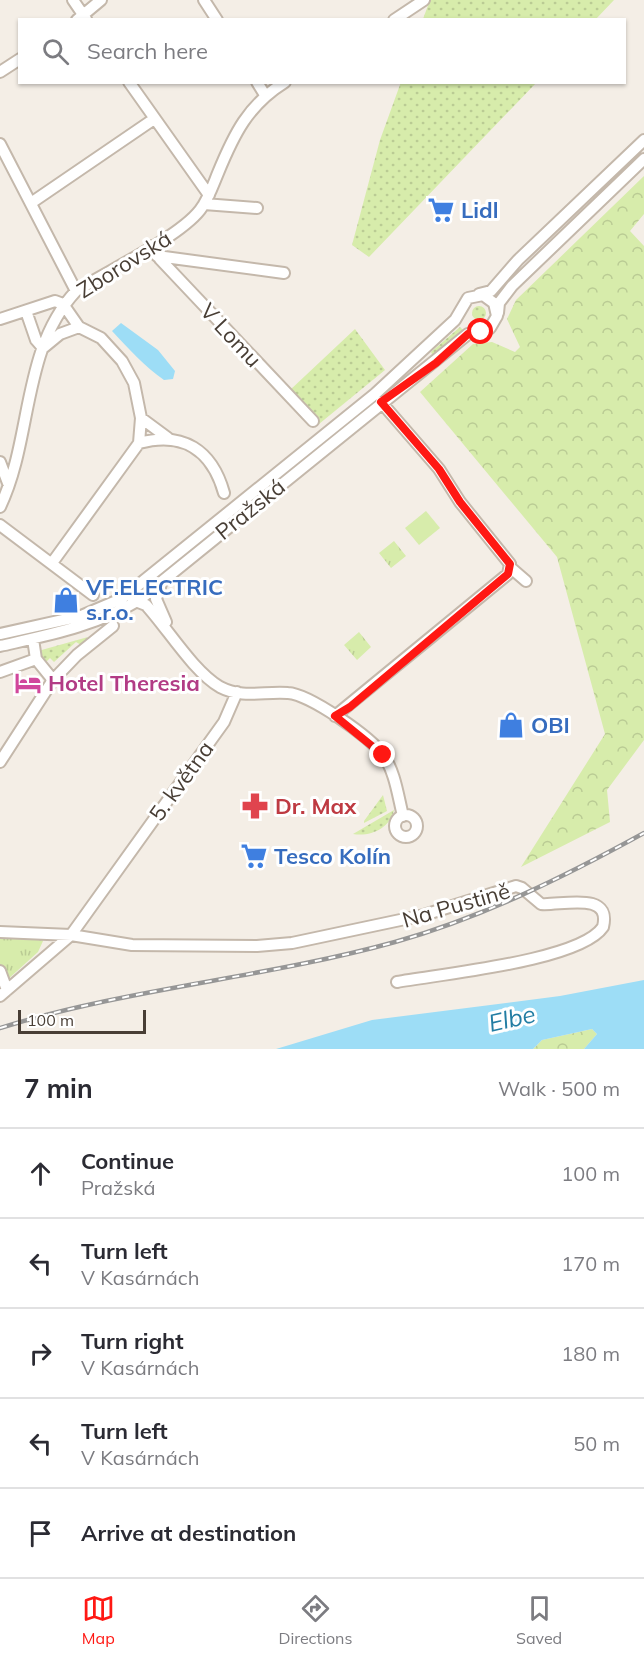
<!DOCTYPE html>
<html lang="en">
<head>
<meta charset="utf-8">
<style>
  body { margin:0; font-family:Mulish,sans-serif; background:#f7f7f7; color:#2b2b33 }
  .scale { position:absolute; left:18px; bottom:15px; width:128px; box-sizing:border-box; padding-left:6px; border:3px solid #483e35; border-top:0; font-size:16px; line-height:21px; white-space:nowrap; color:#483e35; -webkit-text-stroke:4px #fff; paint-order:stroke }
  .stop { position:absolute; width:18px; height:18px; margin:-14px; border:4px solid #ff1813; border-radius:50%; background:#fff }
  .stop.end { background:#ff1813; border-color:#fff; box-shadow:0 2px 6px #0008 }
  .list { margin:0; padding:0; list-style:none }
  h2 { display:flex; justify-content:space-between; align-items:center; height:78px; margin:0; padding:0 24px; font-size:26px }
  h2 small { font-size:20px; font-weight:400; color:#7c7c81 }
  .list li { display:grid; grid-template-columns:39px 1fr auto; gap:18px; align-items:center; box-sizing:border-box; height:90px; padding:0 24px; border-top:2px solid #e1e1e2 }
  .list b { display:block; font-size:22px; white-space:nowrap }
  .list p { margin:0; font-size:20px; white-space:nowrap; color:#7c7c81 }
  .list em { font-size:20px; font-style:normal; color:#7c7c81 }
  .icon { flex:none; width:33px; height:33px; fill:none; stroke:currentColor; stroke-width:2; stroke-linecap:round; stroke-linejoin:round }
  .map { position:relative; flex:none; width:644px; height:1049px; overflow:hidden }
  .search { position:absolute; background:#fff; box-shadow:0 2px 4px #0004; left:18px; right:18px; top:18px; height:66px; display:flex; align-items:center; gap:15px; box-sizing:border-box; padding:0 21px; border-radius:0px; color:#7c7c81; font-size:22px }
  .sheet { height:528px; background:#fff }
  nav { display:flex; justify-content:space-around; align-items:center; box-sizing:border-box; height:84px; border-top:2px solid #e1e1e2; background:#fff; font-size:16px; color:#7c7c81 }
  nav a { display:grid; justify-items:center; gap:3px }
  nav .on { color:#ff1813 }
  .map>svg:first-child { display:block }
  .grass { fill:url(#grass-dots) }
  .forest { fill:url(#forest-crowns) }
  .park { fill:url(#park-tufts) }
  .pitch { fill:#d7ecab }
  .water { fill:#9dddf6 }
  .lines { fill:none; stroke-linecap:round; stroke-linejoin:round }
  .minor-casing { stroke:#c4b8ab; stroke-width:14 }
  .minor { stroke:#fff; stroke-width:10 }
  .rail-casing { stroke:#969696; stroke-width:4.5 }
  .rail { stroke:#fff; stroke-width:2; stroke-dasharray:7; stroke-linecap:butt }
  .route { stroke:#ff1813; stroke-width:8 }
  .labels { text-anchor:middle; stroke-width:6; stroke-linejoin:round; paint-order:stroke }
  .shop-label { font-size:22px; font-weight:bold; fill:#366cbe; stroke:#fff; text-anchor:start }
  .street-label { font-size:22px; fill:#483e35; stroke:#fff }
  .hotel-label { font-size:22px; font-weight:bold; fill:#b23c85; stroke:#fff; text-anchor:start }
  .health-label { font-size:22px; font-weight:bold; fill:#be3a42; stroke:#fff; text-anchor:start }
  .water-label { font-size:24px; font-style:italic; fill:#227da3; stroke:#fff }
</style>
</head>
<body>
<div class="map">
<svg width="644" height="1049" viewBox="0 0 644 1049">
  <defs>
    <pattern id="grass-dots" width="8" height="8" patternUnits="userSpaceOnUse" patternTransform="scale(1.5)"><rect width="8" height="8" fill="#d7ecab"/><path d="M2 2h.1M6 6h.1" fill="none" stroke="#bacb94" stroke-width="1.8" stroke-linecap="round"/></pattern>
    <pattern id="forest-crowns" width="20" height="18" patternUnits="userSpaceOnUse" patternTransform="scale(1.5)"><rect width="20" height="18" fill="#d7ecab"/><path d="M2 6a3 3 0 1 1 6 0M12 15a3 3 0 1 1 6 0" fill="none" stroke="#bacb94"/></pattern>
    <pattern id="park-tufts" width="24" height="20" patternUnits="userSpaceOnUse" patternTransform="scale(1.5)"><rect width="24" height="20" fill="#d7ecab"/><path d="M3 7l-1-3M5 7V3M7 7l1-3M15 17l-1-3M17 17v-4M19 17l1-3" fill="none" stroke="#bacb94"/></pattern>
  </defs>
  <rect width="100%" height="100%" fill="#f4eee6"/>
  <path class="grass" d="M430 0H614L596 19H423Z
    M401 82 536 83 369 257 352 245 380 140Z
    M472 313a7 7 0 1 1 14 0a7 7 0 1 1-14 0Z
    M460 327 464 331 433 356 431 352Z
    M355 329 385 370 319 424 289 391Z
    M88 637 81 645 76 642 54 662 50 658 45 663 38 651Z
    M383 795 387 811 364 823V821Z
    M394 810C390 828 371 837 353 834Z"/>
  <path class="forest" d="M644 176V214L630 231 644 246V740L607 790 610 822 521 867 605 734 557 557 420 392 473 344 492 342 515 352 520 347 507 319 516 300Z
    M592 1029 597 1034 584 1049H533L542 1040Z"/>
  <path class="park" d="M394 541 406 556 391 568 379 553Z
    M359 632 371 647 357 660 344 645Z
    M0 935 41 937 43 941 38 952 6 981 0 964Z"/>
  <path class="pitch" d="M426 511 440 528 419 545 405 528Z"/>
  <path class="water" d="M121 323 158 350 175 371 173 379 164 380C145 367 128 348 112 331Z
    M644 980V1049H584L597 1034 592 1029 542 1040 533 1049H276L372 1020 560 996Z"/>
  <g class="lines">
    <g class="minor-casing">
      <path id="minor" d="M73 0 86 19
        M204 0 217 20
        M77 20 101 0
        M394 20 424 0
        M0 72 20 59
        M129 82 209 195
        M257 82 265 95
        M0 144 76 291
        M31 203 154 119
        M204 204 257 208
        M151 246 160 259 313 421
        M157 256 284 273
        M479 294 491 291 518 260 644 140
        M26 311 36 340 43 348 60 334 79 327
        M498 313 499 303 512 286 644 159
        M0 319 55 301 63 304 79 327 101 338 122 361 134 383 141 418 139 443 52 563
        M141 418 168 438
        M139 443C183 431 212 450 224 493
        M0 462 8 483
        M0 507C33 438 21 350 76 291 108 271 179 237 200 210 208 200 213 185 218 173 234 134 248 105 285 82
        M0 525 93 595
        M511 568 526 581
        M161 584 156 599 166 622
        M133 600 146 605C168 629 193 671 220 687 243 699 264 691 288 693 309 694 371 737 383 755 395 771 398 796 403 816
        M0 634 81 616 121 599 375 394 455 320 468 298 483 295 494 303 497 316 490 328 468 334 139 600C96 626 48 635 0 646
        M33 639 36 659 53 680
        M0 672 36 659
        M335 716 508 574 510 564 460 502 439 469 381 402
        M0 762 53 680 77 655 113 626
        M395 826a11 11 0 1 1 22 0a11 11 0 1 1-22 0Z
        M0 932 71 935 132 945 257 946 292 943 424 915 516 886 522 888 541 904C560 906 612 890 603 927 580 961 440 974 397 982
        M0 971 7 990
        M0 996 71 935 224 722 237 692"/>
    </g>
    <use href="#minor" class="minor"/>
    <g class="rail-casing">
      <path id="rail" d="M0 1028C129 988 265 978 395 942 483 917 564 877 644 833"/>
    </g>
    <use href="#rail" class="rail"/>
  </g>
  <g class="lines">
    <path class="route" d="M383 755 335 716 350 707 508 574 510 564 460 502 439 469 381 402 436 363 468 334 481 332"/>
  </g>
  <defs>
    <g id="supermarket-bare" transform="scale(2.07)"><path d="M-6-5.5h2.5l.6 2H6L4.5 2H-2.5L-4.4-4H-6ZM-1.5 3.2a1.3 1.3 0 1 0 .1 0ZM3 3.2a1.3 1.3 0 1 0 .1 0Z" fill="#3f7fe0" stroke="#fff" stroke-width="2.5" paint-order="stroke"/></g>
    <g id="shop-bare" transform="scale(2.07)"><path d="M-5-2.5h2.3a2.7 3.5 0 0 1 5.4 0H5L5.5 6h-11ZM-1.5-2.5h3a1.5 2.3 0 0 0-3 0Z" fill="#3f7fe0" stroke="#fff" stroke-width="2.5" paint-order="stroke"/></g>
    <g id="hotel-bare" transform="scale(2.07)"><path d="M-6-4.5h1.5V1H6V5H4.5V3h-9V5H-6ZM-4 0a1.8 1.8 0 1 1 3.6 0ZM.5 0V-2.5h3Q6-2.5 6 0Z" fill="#d1479c" stroke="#fff" stroke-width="2.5" paint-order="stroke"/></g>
    <g id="pharmacy-bare" transform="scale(2.07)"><path d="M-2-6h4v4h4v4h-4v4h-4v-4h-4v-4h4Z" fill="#e0444e" stroke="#fff" stroke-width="2.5" paint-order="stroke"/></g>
  </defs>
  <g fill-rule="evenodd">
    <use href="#supermarket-bare" x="441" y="210"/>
    <use href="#shop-bare" x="66" y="600"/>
    <use href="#hotel-bare" x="28" y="683"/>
    <use href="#shop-bare" x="511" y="725"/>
    <use href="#pharmacy-bare" x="255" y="806"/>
    <use href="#supermarket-bare" x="254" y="856"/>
  </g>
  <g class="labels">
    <g class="shop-label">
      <text x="461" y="218">Lidl</text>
      <text x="86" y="595">VF.ELECTRIC<tspan x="86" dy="25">s.r.o.</tspan></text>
      <text x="531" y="733">OBI</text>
      <text x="274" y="864">Tesco Kolín</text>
    </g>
    <g class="street-label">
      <text transform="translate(124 264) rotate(-32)" y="8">Zborovská</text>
      <text transform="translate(231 335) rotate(47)" y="8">V Lomu</text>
      <text transform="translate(250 509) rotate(-39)" y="8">Pražská</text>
      <text transform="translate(181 781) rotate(-54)" y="8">5. května</text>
      <text transform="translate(456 905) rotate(-16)" y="8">Na Pustině</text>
    </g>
    <g class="hotel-label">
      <text x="48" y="691">Hotel Theresia</text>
    </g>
    <g class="health-label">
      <text x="275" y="814">Dr. Max</text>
    </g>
    <g class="water-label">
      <text transform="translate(512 1019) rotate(-13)" y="8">Elbe</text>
    </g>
  </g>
</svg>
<div class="scale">100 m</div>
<div class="stop" style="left:481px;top:332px"></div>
<div class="stop end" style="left:383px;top:755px"></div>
<div class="search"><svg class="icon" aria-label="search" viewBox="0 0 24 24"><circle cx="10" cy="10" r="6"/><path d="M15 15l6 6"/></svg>Search here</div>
</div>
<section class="sheet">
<h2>7 min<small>Walk · 500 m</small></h2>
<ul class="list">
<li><svg class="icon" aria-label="ahead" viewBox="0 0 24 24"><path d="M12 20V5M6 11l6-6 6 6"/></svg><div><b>Continue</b><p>Pražská</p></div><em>100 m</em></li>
<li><svg class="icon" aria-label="left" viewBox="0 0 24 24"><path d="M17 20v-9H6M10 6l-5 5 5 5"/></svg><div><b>Turn left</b><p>V Kasárnách</p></div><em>170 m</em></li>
<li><svg class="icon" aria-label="right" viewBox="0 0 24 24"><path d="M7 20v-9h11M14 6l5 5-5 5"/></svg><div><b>Turn right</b><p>V Kasárnách</p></div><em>180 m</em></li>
<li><svg class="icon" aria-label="left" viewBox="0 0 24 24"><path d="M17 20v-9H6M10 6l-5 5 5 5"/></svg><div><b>Turn left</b><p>V Kasárnách</p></div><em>50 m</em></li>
<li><svg class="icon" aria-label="arrive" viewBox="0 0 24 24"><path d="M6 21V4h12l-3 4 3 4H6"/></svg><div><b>Arrive at destination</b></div></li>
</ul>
</section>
<nav>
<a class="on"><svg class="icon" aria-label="map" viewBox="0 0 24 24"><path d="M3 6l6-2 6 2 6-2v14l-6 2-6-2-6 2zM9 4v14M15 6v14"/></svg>Map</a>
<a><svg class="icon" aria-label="directions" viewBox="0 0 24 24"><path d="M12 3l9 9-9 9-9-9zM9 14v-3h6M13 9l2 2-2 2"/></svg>Directions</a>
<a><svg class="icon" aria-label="saved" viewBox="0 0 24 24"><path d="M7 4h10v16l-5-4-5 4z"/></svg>Saved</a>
</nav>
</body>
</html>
